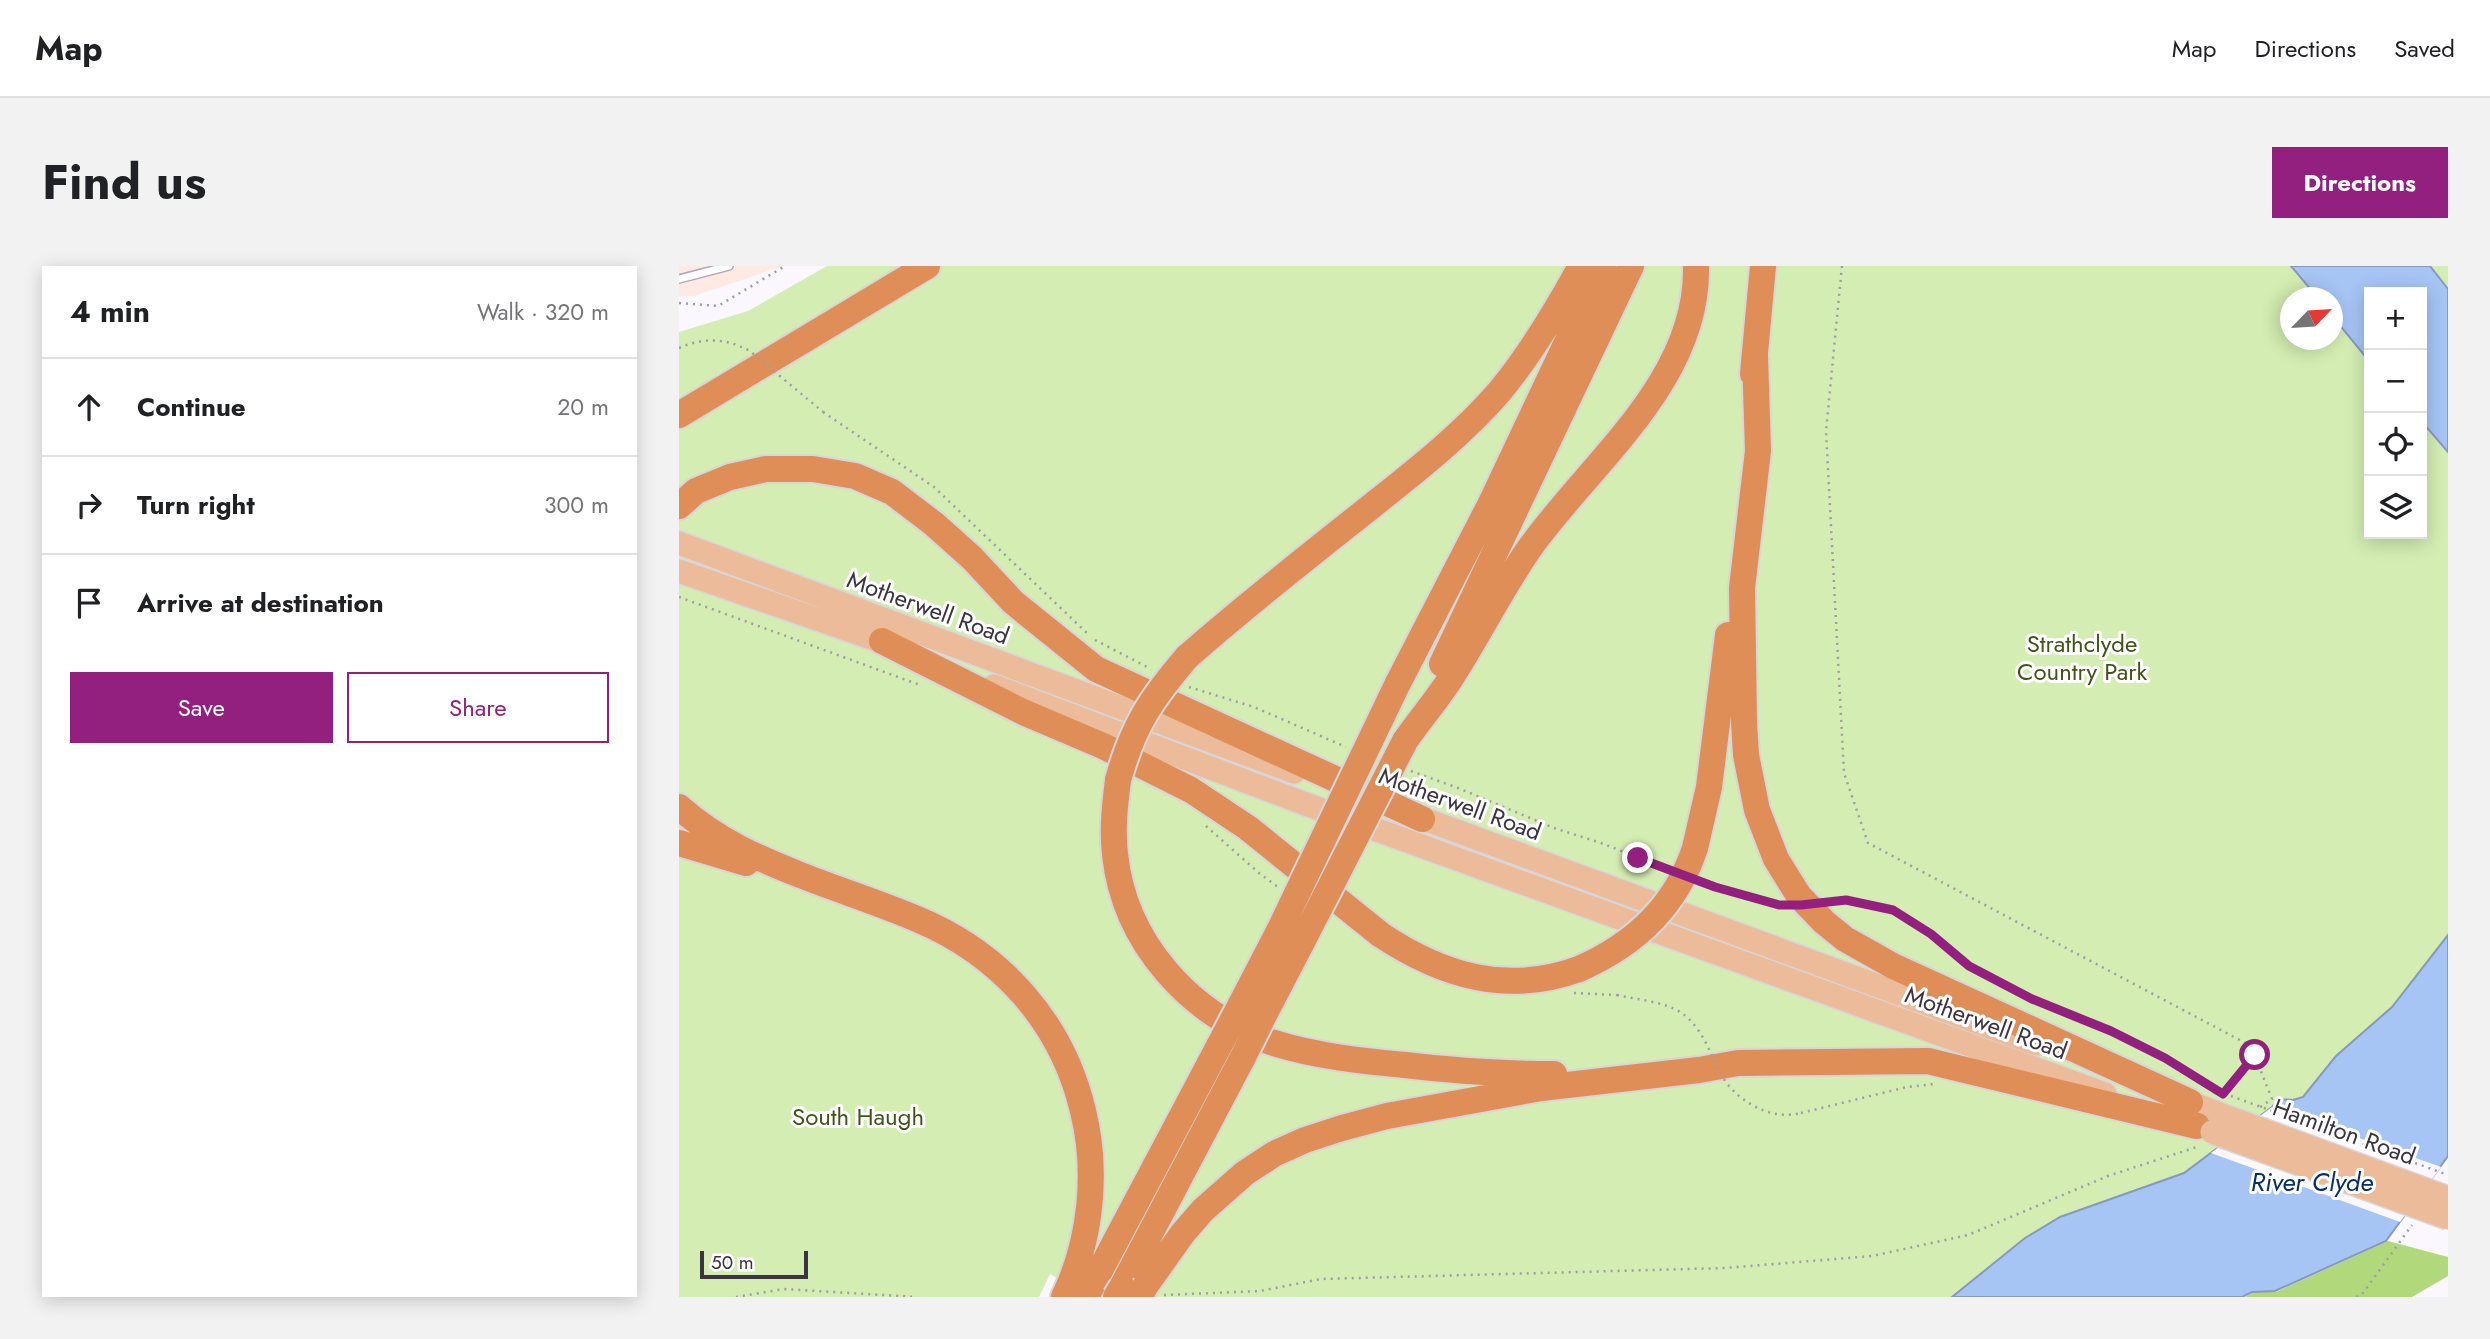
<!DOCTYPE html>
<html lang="en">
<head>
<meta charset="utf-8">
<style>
  body { margin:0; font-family:Jost,sans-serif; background:#f2f2f2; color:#202124 }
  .controls { position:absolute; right:21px; top:21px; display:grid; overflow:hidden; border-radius:0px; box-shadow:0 4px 18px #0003 }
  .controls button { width:63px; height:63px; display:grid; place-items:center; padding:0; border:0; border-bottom:2px solid #e0e0e0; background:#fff; color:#202124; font:35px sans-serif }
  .compass { position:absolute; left:1601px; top:21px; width:63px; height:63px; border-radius:50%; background:#fff; box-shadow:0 4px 18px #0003; rotate:65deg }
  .scale { position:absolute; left:21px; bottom:18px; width:108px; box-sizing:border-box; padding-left:7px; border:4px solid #3c3440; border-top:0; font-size:19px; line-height:24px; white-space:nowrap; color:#3c3440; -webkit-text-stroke:5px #fff; paint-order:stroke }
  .stop { position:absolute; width:21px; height:21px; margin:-16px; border:5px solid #93207f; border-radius:50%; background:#fff }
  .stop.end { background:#93207f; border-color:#fff; box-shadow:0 2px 7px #0008 }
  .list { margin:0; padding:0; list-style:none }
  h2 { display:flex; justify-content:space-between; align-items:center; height:91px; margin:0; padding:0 28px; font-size:30px }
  h2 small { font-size:23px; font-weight:400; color:#757577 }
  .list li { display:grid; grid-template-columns:46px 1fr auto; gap:21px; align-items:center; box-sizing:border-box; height:98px; padding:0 28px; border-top:2px solid #e0e0e0 }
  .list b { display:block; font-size:26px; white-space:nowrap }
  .list em { font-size:23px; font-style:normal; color:#757577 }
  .actions { display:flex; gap:14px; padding:21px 28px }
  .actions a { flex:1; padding:16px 0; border:2px solid #93207f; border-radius:0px; text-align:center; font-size:24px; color:#93207f }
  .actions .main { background:#93207f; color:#fff }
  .icon { flex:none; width:38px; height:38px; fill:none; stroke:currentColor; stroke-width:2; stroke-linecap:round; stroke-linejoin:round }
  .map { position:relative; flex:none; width:1769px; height:1031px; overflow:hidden; border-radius:0px }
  header { display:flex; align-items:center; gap:42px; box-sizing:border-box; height:98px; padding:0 35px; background:#fff; border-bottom:2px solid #e0e0e0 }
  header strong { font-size:33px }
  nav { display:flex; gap:38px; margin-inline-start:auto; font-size:24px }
  .intro { display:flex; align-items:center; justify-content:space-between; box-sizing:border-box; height:168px; padding:0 42px }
  h1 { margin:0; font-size:49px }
  .button { padding:18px 32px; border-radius:0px; background:#93207f; color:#fff; font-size:24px; font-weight:700 }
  main { display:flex; gap:42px; padding:0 42px }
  aside { flex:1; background:#fff; border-radius:0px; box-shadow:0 4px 18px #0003 }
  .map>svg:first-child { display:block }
  .commercial { fill:#feeae2 }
  .green { fill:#d3edb2; fill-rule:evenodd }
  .forest { fill:#b2d87c }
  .water { fill:#a6c4f4; stroke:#8699be; stroke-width:2 }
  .pier { fill:#fbf7fe }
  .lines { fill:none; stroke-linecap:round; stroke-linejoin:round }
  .lane-casing { stroke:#b4a2c0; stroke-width:10 }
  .primary-casing { stroke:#d8d6d9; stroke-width:26 }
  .highway-casing { stroke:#d8d6d9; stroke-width:30 }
  .path { stroke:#a19ba5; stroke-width:2.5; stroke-dasharray:2 5; stroke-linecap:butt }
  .lane { stroke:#fff; stroke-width:7 }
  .primary { stroke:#ebbb9a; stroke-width:23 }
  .highway { stroke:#de8e56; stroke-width:26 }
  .primary-bridge-casing { stroke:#d8d6d9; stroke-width:26; stroke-linecap:butt }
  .highway-bridge-casing { stroke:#d8d6d9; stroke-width:30; stroke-linecap:butt }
  .path-bridge { stroke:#a19ba5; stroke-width:2.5; stroke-dasharray:2 5; stroke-linecap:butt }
  .primary-bridge { stroke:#ebbb9a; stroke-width:23 }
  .highway-bridge { stroke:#de8e56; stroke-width:26 }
  .route { stroke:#93207f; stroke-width:9 }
  .labels { text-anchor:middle; stroke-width:6; stroke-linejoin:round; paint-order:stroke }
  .street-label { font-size:24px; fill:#3c3440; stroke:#fff }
  .park-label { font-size:24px; fill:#3f5616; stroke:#fff }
  .water-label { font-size:26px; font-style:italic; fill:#042e71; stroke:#fff }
</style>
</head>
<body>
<header>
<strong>Map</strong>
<nav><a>Map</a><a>Directions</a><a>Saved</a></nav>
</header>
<div class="intro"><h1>Find us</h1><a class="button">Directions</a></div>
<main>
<aside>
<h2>4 min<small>Walk · 320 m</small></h2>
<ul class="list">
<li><svg class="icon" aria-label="ahead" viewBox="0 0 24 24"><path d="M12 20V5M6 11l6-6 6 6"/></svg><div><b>Continue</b></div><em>20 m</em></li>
<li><svg class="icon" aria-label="right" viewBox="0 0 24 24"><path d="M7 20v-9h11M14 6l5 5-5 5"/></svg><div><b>Turn right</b></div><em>300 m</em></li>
<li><svg class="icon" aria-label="arrive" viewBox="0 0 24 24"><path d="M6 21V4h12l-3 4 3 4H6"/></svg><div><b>Arrive at destination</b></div></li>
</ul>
<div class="actions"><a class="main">Save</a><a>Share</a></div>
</aside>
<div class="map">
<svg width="1769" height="1031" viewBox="0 0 1769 1031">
  <rect width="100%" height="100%" fill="#fbf7fe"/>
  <path class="commercial" d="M0 0H104L15 30H0Z"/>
  <path class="green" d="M148 0H1769V884L1624 831 1614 834 1600 833 1593 841 1505 907 1380 951 1346 972 1273 1031H409L371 1008 360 1031H0V66L69 45ZM1690 26H1743V268H1690ZM1612 32H1654V74H1612Z"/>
  <path class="forest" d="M1709 975 1769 991V1010L1733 1031H1566L1575 1026H1597Z"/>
  <path class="water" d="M1612 0H1751L1769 23V186L1743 156V26H1690V95L1654 51V32L1638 31Z
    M1769 669V890L1707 975 1596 1025 1573 1026 1563 1031H1273L1346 972 1381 951 1505 907 1593 841 1600 833 1614 834 1624 831 1657 790 1713 741Z"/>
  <path class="pier" d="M1593 841 1762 901 1721 956 1532 887Z"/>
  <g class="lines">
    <g class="lane-casing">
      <path id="lane" d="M0 13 50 0"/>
    </g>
    <g class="primary-casing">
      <path id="primary" d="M0 277 615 506
        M0 305 218 381
        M315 420 624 537 1426 828
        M726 546 1357 778
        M1494 830 1543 849"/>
    </g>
    <g class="highway-casing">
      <path id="highway" d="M1076 90 1079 185 1063 322 1065 456 1067 489 1078 544 1097 593 1120 630 1145 656 1166 673 1214 700 1511 836
        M1074 108 1084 0
        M0 149 248 0
        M0 240 17 225 51 211 87 203H134L176 210 213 226 255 258 293 292 334 336 417 403 743 553
        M203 375 344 446 424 480 512 524 569 562 702 669C764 710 828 729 900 703
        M508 391C568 338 631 289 694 239 738 204 784 168 821 125 853 86 878 44 902 0
        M763 398 952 0
        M718 419 812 237 924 0
        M726 475C740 455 756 436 770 415 798 372 821 325 850 283 911 197 1020 115 1017 0
        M439 514C436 538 433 563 436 588 445 676 511 750 595 777 637 790 682 795 726 799 776 805 824 808 875 808
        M0 541C37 574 78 592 124 610 162 625 201 637 238 653 322 688 383 756 404 845 419 905 412 975 385 1031
        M0 577 67 597
        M1016 582 1030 521 1049 369
        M561 740 601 663
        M585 749 623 676
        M467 1019 504 967 524 944 566 907 595 888 626 874 663 862 708 850 862 822 1020 804 1059 797 1249 795 1518 860
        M443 1021 564 791
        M407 1031 541 778"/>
    </g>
    <path class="path" d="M1163 0 1147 165 1165 507 1189 577 1572 780 1593 833 1580 842
      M0 37 39 40 106 0
      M144 146 255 221 411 370
      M0 331 241 419
      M416 374 472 403
      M510 421 575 441 667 481
      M732 505 779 522 875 562 925 578 987 603
      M527 560 580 607 599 621
      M1023 616 1074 631
      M1252 668 1290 700 1353 733 1432 765 1487 792 1552 830
      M895 727 938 729
      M1545 827 1576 789
      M1122 847 1228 821 1255 818
      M485 1029 581 1025 642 1013 1046 1002 1193 990 1289 969 1429 910 1518 881
      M57 1031 105 1023 237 1031
      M1677 1031 1684 1027 1733 959"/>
    <use href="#lane" class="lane"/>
    <use href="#primary" class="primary"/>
    <use href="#highway" class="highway"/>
    <g class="primary-bridge-casing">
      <path id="primary-bridge" d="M1543 849 1769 932
        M1533 866 1769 952"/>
    </g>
    <g class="highway-bridge-casing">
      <path id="highway-bridge" d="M439 514C454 460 472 433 508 391
        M601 663 718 419
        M623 676 726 475
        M900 703C955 679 997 640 1016 582
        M541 778 561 740
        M564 791 585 749
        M437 1031 443 1021
        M460 1031 467 1019"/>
    </g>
    <path class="path-bridge" d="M0 82C25 71 47 72 71 85L144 146
      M1074 631 1100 639H1123L1167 634 1214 644 1252 668
      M938 729C959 734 993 736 1009 752 1040 783 1030 815 1075 840 1089 848 1106 851 1122 847
      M1552 830 1769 909"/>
    <use href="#primary-bridge" class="primary-bridge"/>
    <use href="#highway-bridge" class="highway-bridge"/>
  </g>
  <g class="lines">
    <path class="route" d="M959 592 1036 621 1100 639H1122L1167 634 1214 644 1252 668 1290 700 1353 733 1432 765 1486 792 1544 828 1576 789"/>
  </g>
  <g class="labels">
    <g class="street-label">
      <text transform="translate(249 342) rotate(20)" y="8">Motherwell Road</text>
      <text transform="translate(781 538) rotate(20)" y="8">Motherwell Road</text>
      <text transform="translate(1307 757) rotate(20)" y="8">Motherwell Road</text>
      <text transform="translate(1665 866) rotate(20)" y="8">Hamilton Road</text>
    </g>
    <g class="park-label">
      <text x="1403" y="386">Strathclyde<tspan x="1403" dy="28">Country Park</tspan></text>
      <text x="179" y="859">South Haugh</text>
    </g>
    <g class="water-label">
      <text x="1633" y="925">River Clyde</text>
    </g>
  </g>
</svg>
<div class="controls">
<button>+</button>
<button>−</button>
<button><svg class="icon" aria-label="locate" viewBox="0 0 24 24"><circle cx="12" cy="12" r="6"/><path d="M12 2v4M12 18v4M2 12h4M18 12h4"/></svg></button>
<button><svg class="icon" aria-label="layers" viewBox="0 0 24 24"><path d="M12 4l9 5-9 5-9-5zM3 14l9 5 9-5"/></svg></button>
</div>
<svg class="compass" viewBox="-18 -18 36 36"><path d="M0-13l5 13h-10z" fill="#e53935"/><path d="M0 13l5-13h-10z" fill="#757577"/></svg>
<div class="scale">50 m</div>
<div class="stop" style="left:1576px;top:789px"></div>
<div class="stop end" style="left:959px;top:592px"></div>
</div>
</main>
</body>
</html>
